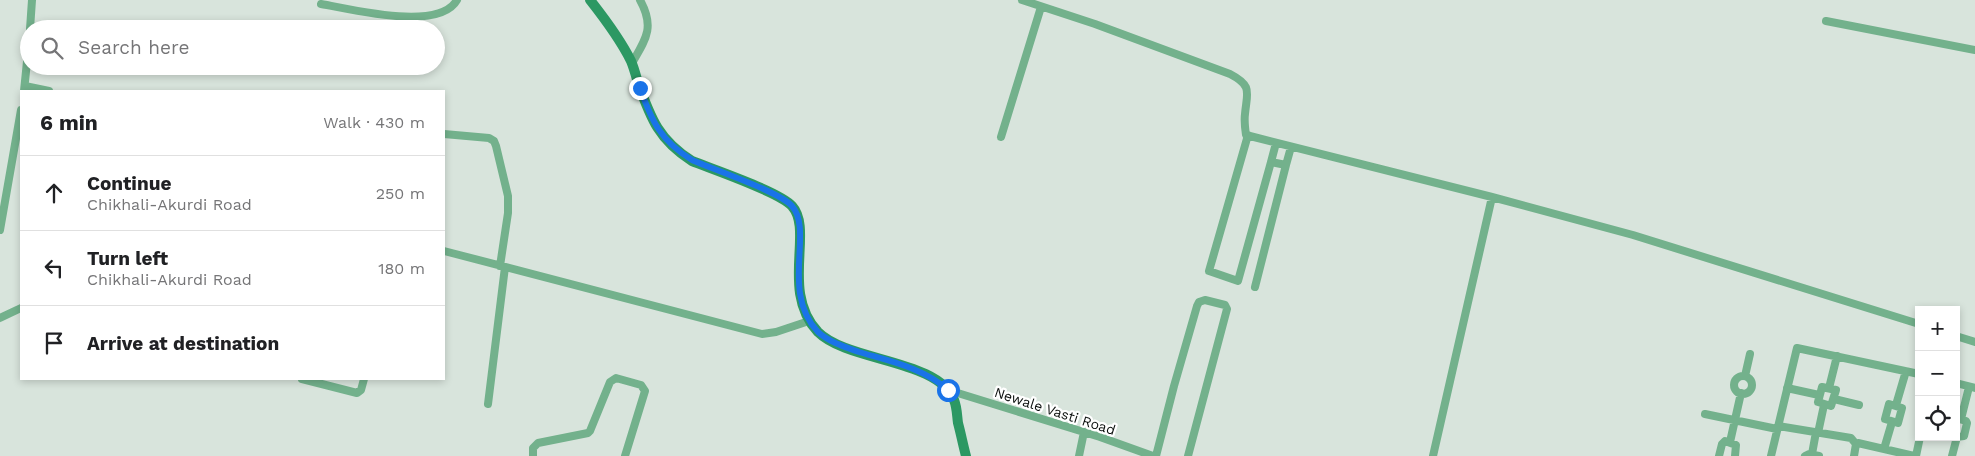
<!DOCTYPE html>
<html lang="en">
<head>
<meta charset="utf-8">
<style>
  body { margin:0; font-family:"Work Sans",sans-serif; background:#f6f6f6; color:#202124 }
  .controls { position:absolute; right:15px; bottom:15px; display:grid; overflow:hidden; border-radius:0px; box-shadow:0 2px 8px #0003 }
  .controls button { width:45px; height:45px; display:grid; place-items:center; padding:0; border:0; border-bottom:1px solid #e0e0e0; background:#fff; color:#202124; font:25px sans-serif }
  .stop { position:absolute; width:15px; height:15px; margin:-11px; border:4px solid #1a73e8; border-radius:50%; background:#fff }
  .stop.end { background:#1a73e8; border-color:#fff; box-shadow:0 1px 5px #0008 }
  .list { margin:0; padding:0; list-style:none }
  h2 { display:flex; justify-content:space-between; align-items:center; height:65px; margin:0; padding:0 20px; font-size:21px }
  h2 small { font-size:16px; font-weight:400; color:#757577 }
  .list li { display:grid; grid-template-columns:32px 1fr auto; gap:15px; align-items:center; box-sizing:border-box; height:75px; padding:0 20px; border-top:1px solid #e0e0e0 }
  .list b { display:block; font-size:19px; white-space:nowrap }
  .list p { margin:0; font-size:16px; white-space:nowrap; color:#757577 }
  .list em { font-size:16px; font-style:normal; color:#757577 }
  .icon { flex:none; width:28px; height:28px; fill:none; stroke:currentColor; stroke-width:2; stroke-linecap:round; stroke-linejoin:round }
  .map { position:relative; flex:none; width:1975px; height:456px; overflow:hidden }
  .search { position:absolute; background:#fff; box-shadow:0 2px 8px #0003; left:20px; top:20px; width:425px; height:55px; display:flex; align-items:center; gap:12px; box-sizing:border-box; padding:0 18px; border-radius:28px; color:#757577; font-size:19px }
  .panel { position:absolute; background:#fff; box-shadow:0 2px 8px #0003; left:20px; top:90px; width:425px; height:290px; border-radius:0px }
  .map>svg:first-child { display:block }
  .lines { fill:none; stroke-linecap:round; stroke-linejoin:round }
  .street { stroke:#73b18c; stroke-width:8 }
  .secondary { stroke:#2c9863; stroke-width:10 }
  .route { stroke:#1a73e8; stroke-width:6 }
  .labels { text-anchor:middle; stroke-width:4.5; stroke-linejoin:round; paint-order:stroke }
  .street-label { font-size:14px; fill:#090d0b; stroke:#fff }
</style>
</head>
<body>
<div class="map">
<svg width="1975" height="456" viewBox="0 0 1975 456">
  <rect width="100%" height="100%" fill="#d8e4dc"/>
  <g class="lines">
    <path class="street" d="M1022 0 1095 24 1230 74C1253 86 1247 92 1245 114 1244 121 1245 128 1246 135L1492 197 1633 235 1919 324
      M321 4C351 9 439 32 457 0
      M1826 21 1975 50
      M30 29 32 0
      M632 63C646 39 655 27 640 0
      M25 86 49 91
      M24 91 29 42
      M444 134 489 138 494 141 496 146 508 196V213L500 266
      M1248 135 1209 271 1238 281 1271 162
      M1001 137 1041 7
      M1286 165 1291 147
      M0 230 21 110
      M444 251 762 334 776 332 809 321
      M1255 287 1286 165 1271 162 1276 143
      M0 318 21 308
      M1956 336 1975 342
      M1734 385a9 9 0 1 1 18 0a9 9 0 1 1-18 0Z
      M1745 376 1750 354
      M302 379 357 393 361 390 364 379
      M1956 383 1975 388
      M1822 387 1836 390 1831 406 1818 402Z
      M1787 388 1819 395
      M1829 388 1837 356
      M948 390 1100 437 1153 456
      M1834 399 1859 405
      M488 404 505 267
      M1889 404 1902 408 1898 423 1885 419Z
      M1896 405 1906 371
      M1705 414 1777 429
      M1956 418 1966 421 1967 423 1964 436 1956 437
      M1961 419 1969 387
      M1778 426 1851 438 1856 444
      M1818 433 1824 405
      M1730 442 1741 393
      M1884 449 1892 422
      M1812 454 1816 432
      M533 456V448L538 443 588 433 590 431 610 382 616 378 641 385 645 391 625 456
      M1079 456 1084 432
      M1156 456 1174 386 1197 306 1199 302 1205 300 1225 305 1227 309 1188 456
      M1433 456 1492 197
      M1719 456 1722 444 1725 441 1736 445 1735 456
      M1771 456 1797 348 1919 374
      M1805 456 1809 454 1819 456
      M1854 456 1856 444 1858 443 1914 456
      M1916 456 1920 437
      M1952 456 1957 437"/>
    <path class="secondary" d="M590 0C605 19 620 39 631 61 634 68 636 76 638 83 651 119 659 140 692 161 712 169 780 192 792 206 814 230 780 292 818 332 848 362 938 359 954 400 957 407 957 416 958 423 961 434 963 445 966 456"/>
  </g>
  <g class="lines">
    <path class="route" d="M640 88C652 122 661 141 692 160 712 169 780 192 792 206 814 231 780 292 818 332 829 342 845 347 859 352 889 361 924 368 948 390"/>
  </g>
  <g class="labels">
    <g class="street-label">
      <text transform="translate(1055 411) rotate(18)" y="5">Newale Vasti Road</text>
    </g>
  </g>
</svg>
<div class="controls">
<button>+</button>
<button>−</button>
<button><svg class="icon" aria-label="locate" viewBox="0 0 24 24"><circle cx="12" cy="12" r="6"/><path d="M12 2v4M12 18v4M2 12h4M18 12h4"/></svg></button>
</div>
<div class="stop" style="left:948px;top:390px"></div>
<div class="stop end" style="left:640px;top:88px"></div>
<div class="search"><svg class="icon" aria-label="search" viewBox="0 0 24 24"><circle cx="10" cy="10" r="6"/><path d="M15 15l6 6"/></svg>Search here</div>
<section class="panel">
<h2>6 min<small>Walk · 430 m</small></h2>
<ul class="list">
<li><svg class="icon" aria-label="ahead" viewBox="0 0 24 24"><path d="M12 20V5M6 11l6-6 6 6"/></svg><div><b>Continue</b><p>Chikhali-Akurdi Road</p></div><em>250 m</em></li>
<li><svg class="icon" aria-label="left" viewBox="0 0 24 24"><path d="M17 20v-9H6M10 6l-5 5 5 5"/></svg><div><b>Turn left</b><p>Chikhali-Akurdi Road</p></div><em>180 m</em></li>
<li><svg class="icon" aria-label="arrive" viewBox="0 0 24 24"><path d="M6 21V4h12l-3 4 3 4H6"/></svg><div><b>Arrive at destination</b></div></li>
</ul>
</section>
</div>
</body>
</html>
